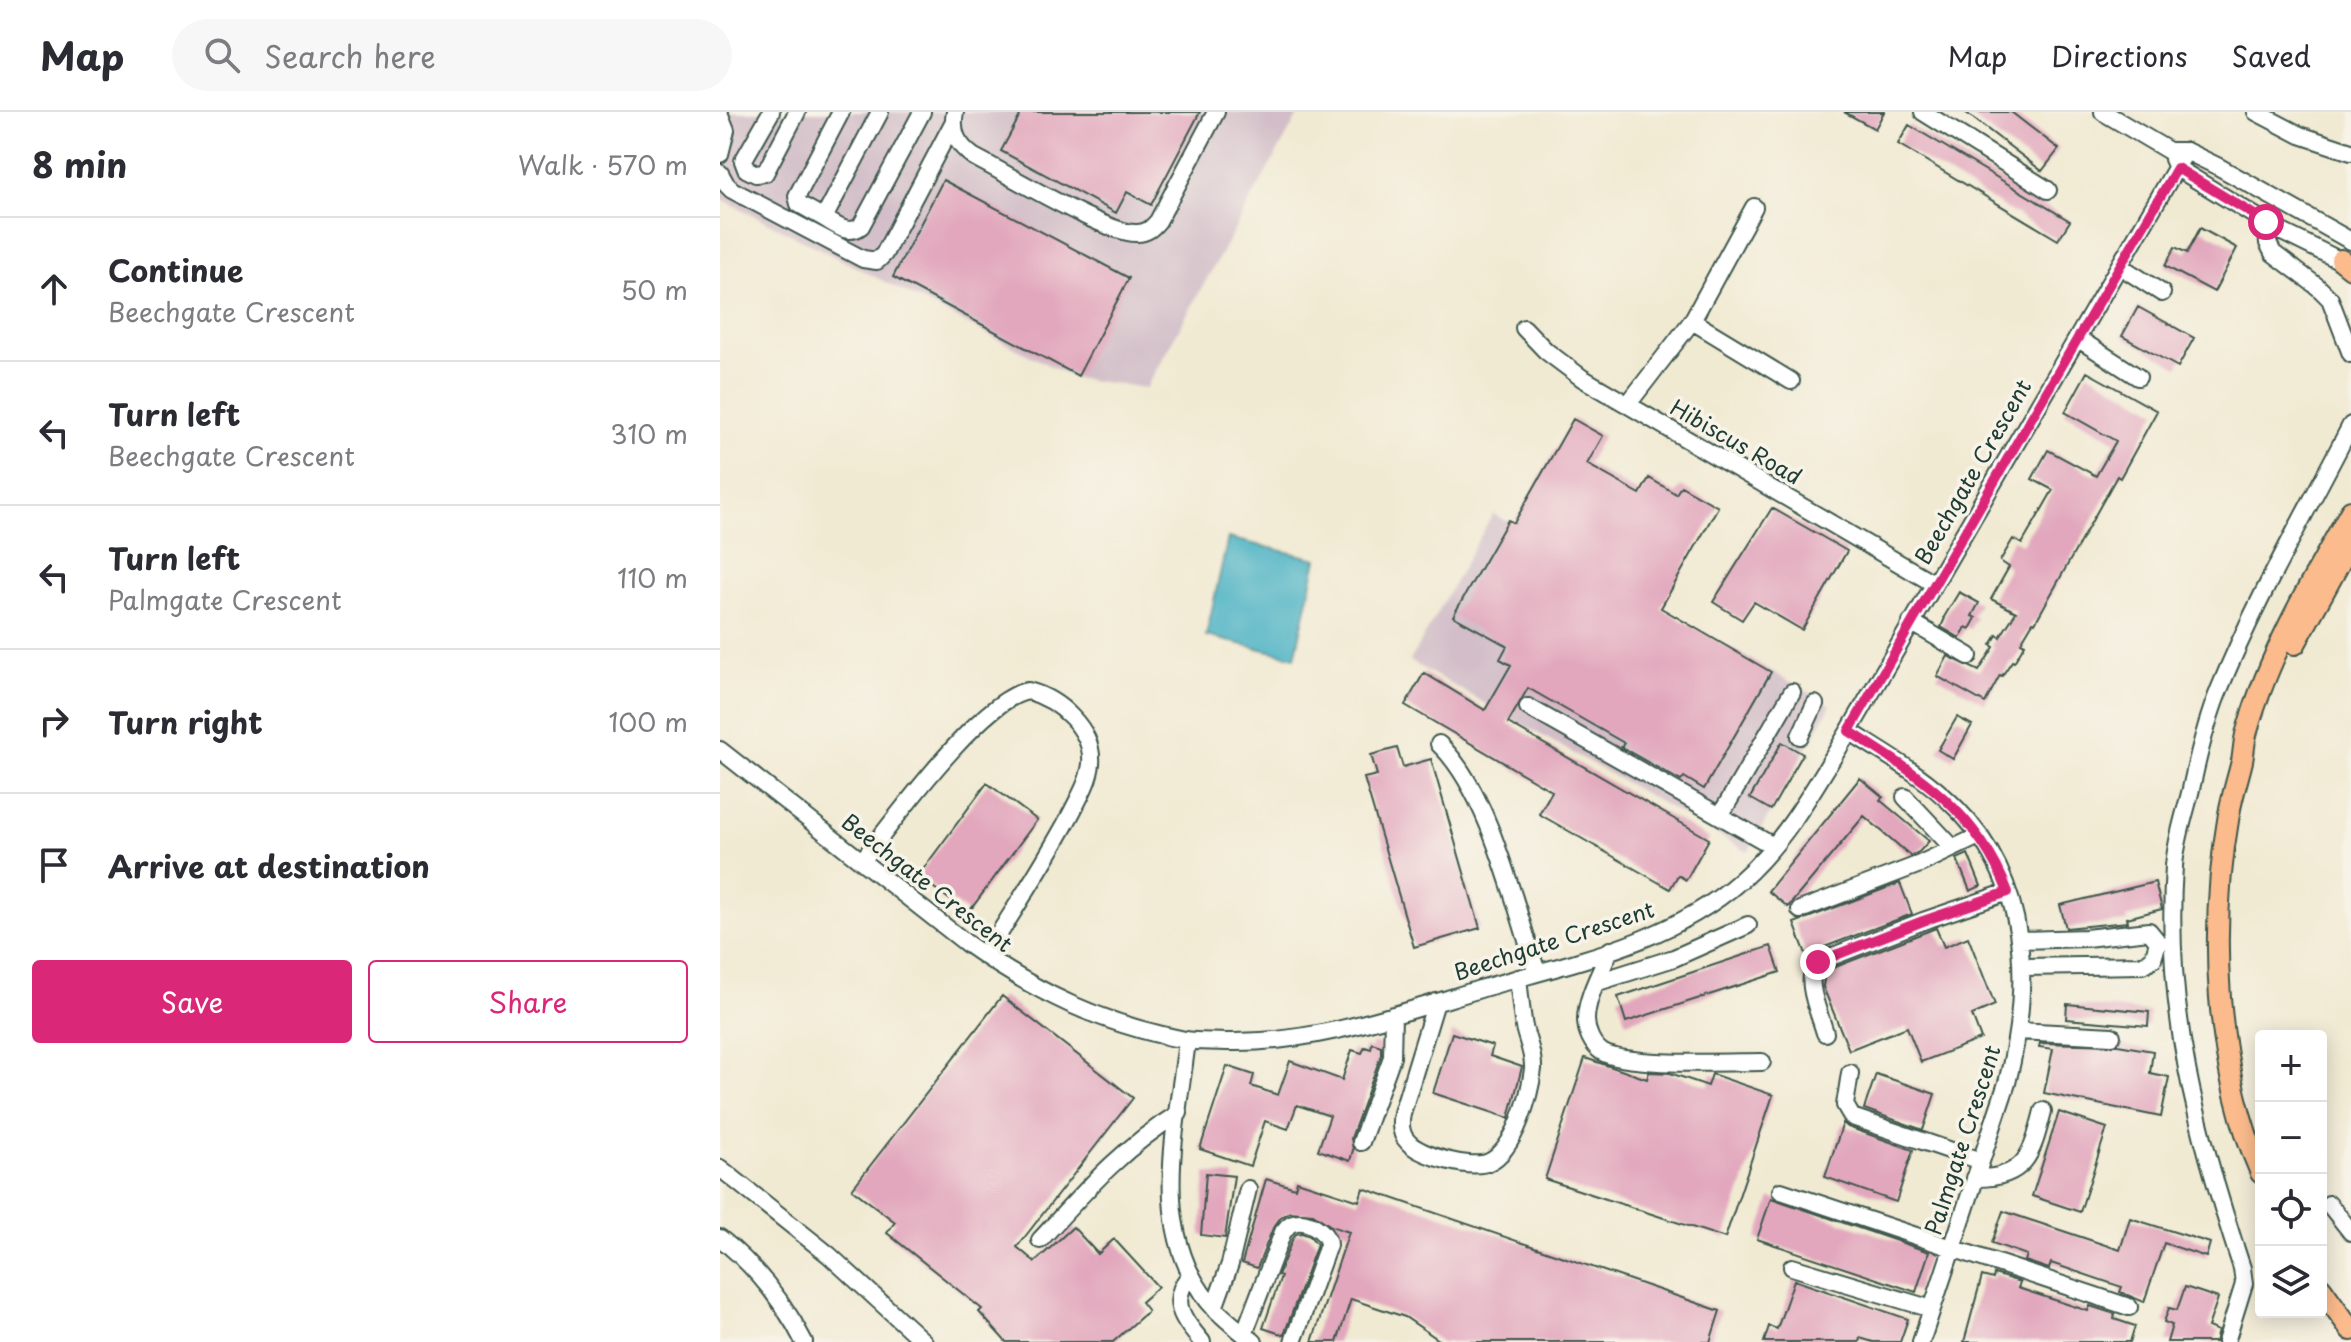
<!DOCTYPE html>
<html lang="en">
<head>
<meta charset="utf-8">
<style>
  body { margin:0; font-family:"Playpen Sans",sans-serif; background:#f7f7f7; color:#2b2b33 }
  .controls { position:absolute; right:24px; bottom:24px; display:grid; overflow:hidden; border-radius:8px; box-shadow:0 4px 20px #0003 }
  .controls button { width:72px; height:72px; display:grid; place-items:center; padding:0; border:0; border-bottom:2px solid #e1e1e2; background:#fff; color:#2b2b33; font:40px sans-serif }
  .stop { position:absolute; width:24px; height:24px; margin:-18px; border:6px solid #db2777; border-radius:50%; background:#fff }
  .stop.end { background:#db2777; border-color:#fff; box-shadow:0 2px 8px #0008 }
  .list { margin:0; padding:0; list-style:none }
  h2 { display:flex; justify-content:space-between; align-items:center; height:104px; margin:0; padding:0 32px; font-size:34px }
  h2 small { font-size:26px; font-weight:400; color:#7c7c81 }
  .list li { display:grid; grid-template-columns:52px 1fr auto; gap:24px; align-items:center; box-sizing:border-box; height:144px; padding:0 32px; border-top:2px solid #e1e1e2 }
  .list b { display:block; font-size:30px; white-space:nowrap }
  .list p { margin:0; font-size:26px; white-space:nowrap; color:#7c7c81 }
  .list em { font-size:26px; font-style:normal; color:#7c7c81 }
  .actions { display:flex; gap:16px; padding:24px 32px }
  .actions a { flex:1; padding:18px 0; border:2px solid #db2777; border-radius:8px; text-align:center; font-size:28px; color:#db2777 }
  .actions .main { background:#db2777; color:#fff }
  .icon { flex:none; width:44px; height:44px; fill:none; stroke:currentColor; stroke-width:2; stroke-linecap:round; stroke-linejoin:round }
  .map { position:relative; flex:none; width:1631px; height:1230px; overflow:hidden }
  header { display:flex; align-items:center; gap:48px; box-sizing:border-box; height:112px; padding:0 40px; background:#fff; border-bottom:2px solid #e1e1e2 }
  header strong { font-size:38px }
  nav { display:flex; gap:44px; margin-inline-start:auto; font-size:28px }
  .search { width:560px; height:72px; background:#f7f7f7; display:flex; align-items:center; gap:20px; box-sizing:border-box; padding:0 28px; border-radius:44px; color:#7c7c81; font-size:30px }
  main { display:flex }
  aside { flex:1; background:#fff }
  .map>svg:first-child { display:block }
  .industrial { fill:#d2bdc8 }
  .water { fill:#45b0c3; stroke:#32767c; stroke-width:2 }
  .building { fill:#e2a7bd }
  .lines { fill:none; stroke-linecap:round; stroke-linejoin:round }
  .minor-casing { stroke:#3e574c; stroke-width:20 }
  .major-casing { stroke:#3e574c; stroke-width:24 }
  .minor { stroke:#fff; stroke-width:16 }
  .major { stroke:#fbbb8c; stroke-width:20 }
  .route { stroke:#db2777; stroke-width:10 }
  .labels { text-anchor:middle; stroke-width:7; stroke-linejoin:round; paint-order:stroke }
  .street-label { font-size:22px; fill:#1f3d34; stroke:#f7f3e8 }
</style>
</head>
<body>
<header>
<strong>Map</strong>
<div class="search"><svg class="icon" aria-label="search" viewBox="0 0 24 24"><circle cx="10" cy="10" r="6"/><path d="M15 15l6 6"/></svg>Search here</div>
<nav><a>Map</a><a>Directions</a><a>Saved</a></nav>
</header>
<main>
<aside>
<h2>8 min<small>Walk · 570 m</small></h2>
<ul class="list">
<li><svg class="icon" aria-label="ahead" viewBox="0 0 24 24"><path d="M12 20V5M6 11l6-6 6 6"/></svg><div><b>Continue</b><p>Beechgate Crescent</p></div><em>50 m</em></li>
<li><svg class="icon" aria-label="left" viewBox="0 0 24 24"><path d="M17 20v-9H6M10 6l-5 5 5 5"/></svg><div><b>Turn left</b><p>Beechgate Crescent</p></div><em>310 m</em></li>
<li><svg class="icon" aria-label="left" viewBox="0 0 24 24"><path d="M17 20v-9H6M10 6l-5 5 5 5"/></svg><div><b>Turn left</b><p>Palmgate Crescent</p></div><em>110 m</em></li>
<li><svg class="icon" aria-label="right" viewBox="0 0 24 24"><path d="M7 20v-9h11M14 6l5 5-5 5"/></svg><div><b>Turn right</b></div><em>100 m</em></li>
<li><svg class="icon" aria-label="arrive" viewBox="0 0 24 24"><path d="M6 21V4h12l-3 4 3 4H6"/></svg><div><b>Arrive at destination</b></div></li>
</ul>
<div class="actions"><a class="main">Save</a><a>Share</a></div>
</aside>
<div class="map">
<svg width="1631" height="1230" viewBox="0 0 1631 1230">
  <rect width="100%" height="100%" fill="#f7f3e8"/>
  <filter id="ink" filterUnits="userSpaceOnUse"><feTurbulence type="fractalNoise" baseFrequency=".0125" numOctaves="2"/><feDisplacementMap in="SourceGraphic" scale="16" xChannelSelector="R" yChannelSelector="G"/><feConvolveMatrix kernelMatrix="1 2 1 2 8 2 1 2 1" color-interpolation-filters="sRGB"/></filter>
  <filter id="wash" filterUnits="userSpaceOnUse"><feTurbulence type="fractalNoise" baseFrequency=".006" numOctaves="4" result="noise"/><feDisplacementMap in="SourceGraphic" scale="32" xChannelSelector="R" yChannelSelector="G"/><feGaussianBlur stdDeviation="1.8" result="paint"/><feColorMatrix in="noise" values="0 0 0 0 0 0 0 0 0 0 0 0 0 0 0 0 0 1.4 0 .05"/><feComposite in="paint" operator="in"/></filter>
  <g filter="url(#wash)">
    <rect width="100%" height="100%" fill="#f1ead3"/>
    <path class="industrial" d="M0 0H580L426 276 354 266 0 86Z
      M773 402 1111 593 1028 740 690 549Z"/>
    <path class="water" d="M508 426 597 447 575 545 486 524Z"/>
    <g id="blocks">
      <path class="building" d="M302 0H480L431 93 407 80 396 101 281 39Z
        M1124 0H1164L1155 17Z
        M1245 0H1291L1339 37 1322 59Z
        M1189 13 1350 109 1338 128 1178 32Z
        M223 68 409 166 358 264 173 165Z
        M1480 116 1517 136 1494 180 1445 154 1455 135 1467 141Z
        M1418 195 1474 226 1458 255 1402 224Z
        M1367 260 1437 299 1400 366 1397 364 1315 511 1313 510 1301 530 1305 532 1294 550 1292 549 1282 564 1280 563 1265 591 1217 564 1228 544 1259 559 1274 535 1271 533 1277 523 1280 525 1296 500 1271 487 1289 455 1280 449 1293 427 1302 432 1333 378 1312 367 1328 338 1376 364 1396 329 1345 300Z
        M853 307 883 324 867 352 920 382 929 366 956 382 961 374 998 395 941 496 1051 560 984 677 964 665 961 669 901 635 904 631 808 576 788 611 989 727 966 768 958 763 950 777 819 702 832 679 685 593 704 561 765 598 791 553 780 547 787 534 733 504 788 408 794 411Z
        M1052 396 1127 439 1082 518 1034 490 1022 508 993 490Z
        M1239 480 1259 491 1252 504 1256 506 1250 517 1246 515 1240 526 1221 515 1225 506 1224 505Z
        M1237 605 1252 613 1233 647 1218 638Z
        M1062 630 1083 642 1051 698 1030 686Z
        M677 636 683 655 711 647 760 816 694 835 644 666 657 663 651 643Z
        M1140 666 1163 685 1160 688 1209 729 1199 740 1191 744 1144 704 1068 795 1048 779Z
        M267 671 317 708 248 801 198 764Z
        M1248 742 1261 774 1250 779 1237 747Z
        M1435 770 1442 797 1407 806 1408 810 1346 816 1340 793Z
        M1180 771 1192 802 1086 842 1074 811Z
        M1216 816 1224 835 1248 825 1275 893 1252 903 1261 927 1201 950 1187 915 1129 938 1103 875 1105 859Z
        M1051 834 1060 860 906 910 898 885Z
        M282 884 413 986 297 1135 315 1150 353 1115 378 1142 394 1127 438 1175 421 1190 428 1199 393 1230H286L259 1200 262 1197 167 1121 175 1110 132 1077Z
        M1347 892 1429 900 1428 914 1346 907Z
        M732 921 773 934 770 944 802 955 789 1006 713 981Z
        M652 931 661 934V943L631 1026 633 1038 630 1049 598 1038 610 1004 577 993 568 1017 545 1009 530 1054 480 1037 507 954 534 963 531 974 558 983 570 949 622 968 632 938 642 941 645 935 651 937Z
        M1320 931 1398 933 1433 939 1430 961 1449 965 1441 1005 1324 981 1333 937 1319 935Z
        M865 946 927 967 929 960 950 961 988 974 992 962 1053 983 1005 1126 825 1067Z
        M1156 962 1215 982 1203 1018 1144 997Z
        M1339 1000 1387 1016 1360 1100 1312 1084Z
        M1123 1011 1128 1015 1193 1038 1176 1090 1105 1065Z
        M486 1061 514 1064 505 1126 481 1123Z
        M546 1067 575 1076 577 1069 639 1089 643 1076 1000 1199 990 1230H722L685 1205 631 1187 617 1230H592L629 1120 611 1114 593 1102 570 1100 561 1105 553 1116 537 1156 522 1151Z
        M1051 1086 1209 1140 1196 1180 1037 1127Z
        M1283 1099 1400 1138 1410 1106 1490 1131 1486 1145 1444 1131 1424 1190 1400 1180 1402 1175 1331 1151 1329 1157 1305 1149 1307 1143 1272 1131Z
        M582 1121 590 1124 597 1132 564 1223 543 1216 561 1164 558 1163 573 1126 576 1122Z
        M1274 1162 1300 1170 1298 1176 1368 1199 1370 1194 1395 1202 1394 1207 1415 1214 1410 1230H1244L1262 1164 1273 1167Z
        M1074 1168 1188 1207 1180 1230H1153L1140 1226 1139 1230H1044L1049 1214 1057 1217Z
        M1465 1175 1498 1186 1488 1215 1498 1219 1495 1230H1447L1452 1213 1444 1210 1449 1196 1457 1198Z"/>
    </g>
  </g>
  <g filter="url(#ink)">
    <use href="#blocks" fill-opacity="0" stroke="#3e574c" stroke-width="2"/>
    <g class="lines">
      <g class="minor-casing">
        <path id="minor" d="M51 0 23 49 26 57 36 62 45 61 77 0
          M160 0 104 106C116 113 128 124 141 114L202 0
          M235 0C231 20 237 33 254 45 286 61 388 123 417 121 427 121 432 116 438 109L496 0
          M1203 0 1328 78
          M1383 0 1449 39H1466L1499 55 1631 129
          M1536 0 1580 23 1631 40
          M0 42 6 18 0 3
          M1453 47 1457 56 1558 118 1631 154
          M0 61 6 72 12 78 143 147 157 149 164 142 233 11
          M104 106 79 92 77 84 121 0
          M1546 110 1548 131 1553 141 1598 175 1610 187 1631 242
          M1400 154 1442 181
          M972 209 1071 269
          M804 216 826 239 862 266 1213 471
          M1357 226 1418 265
          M908 292 972 209 1034 95
          M1191 510 1249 544
          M808 595 1053 734
          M1129 619C1167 643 1206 665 1237 697 1311 772 1311 876 1287 971L1201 1230
          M1080 624 1095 592
          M719 632C769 679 795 795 817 860
          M0 638 246 831C317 881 379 911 465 928 478 930 493 929 507 930 595 932 677 902 760 877 848 851 949 832 1020 769 1067 728 1097 671 1129 619L1466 39
          M1185 685 1233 736
          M1000 704 1072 580
          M142 749C173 710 262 586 308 579 339 587 374 618 371 652 369 669 360 684 353 698 327 748 295 796 265 844
          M1080 798 1200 752 1259 724
          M1300 828 1366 826 1429 819 1438 830 1433 847 1423 853 1302 855
          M890 838C882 858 866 885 866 908 866 919 872 933 882 940 907 955 1009 950 1042 950
          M878 870 954 846 1028 813
          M716 890 682 1001C680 1011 680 1022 688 1030 700 1044 752 1058 769 1050 795 1038 810 983 813 957 814 942 807 929 804 915 801 899 800 882 798 866
          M1299 919 1392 924
          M1105 921C1100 902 1082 866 1098 850L1203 809 1288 780
          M467 929C457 1014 429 1116 488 1189 501 1205 518 1217 534 1230
          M1130 961 1125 993 1132 1005 1261 1049
          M641 1030 672 945 673 903
          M0 1056 109 1143 204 1230
          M1255 1066C1306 1067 1312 1042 1323 999
          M1061 1079 1409 1195
          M1609 1092 1631 1120
          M0 1126C35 1154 64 1190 84 1230
          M320 1128C366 1078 401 1037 459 1001
          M1072 1155 1212 1197
          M471 1162C448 1189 462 1206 482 1230
          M494 1196 510 1152 528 1077
          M524 1222 563 1120C566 1117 568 1112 573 1111 586 1106 608 1119 608 1133L573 1230
          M1506 1230 1524 1172 1522 1156C1477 1020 1444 900 1454 754 1456 728 1465 702 1471 677 1478 644 1486 610 1499 578 1536 487 1586 401 1631 313"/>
      </g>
      <g class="major-casing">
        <path id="major" d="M1621 148 1631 156
          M1575 532 1631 430
          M1541 1061C1494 953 1489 816 1509 702 1512 684 1518 666 1522 649 1524 639 1524 628 1527 619 1549 542 1592 468 1631 399
          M1601 1176 1631 1218"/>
      </g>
      <use href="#minor" class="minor"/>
      <use href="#major" class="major"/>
    </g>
  </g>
  <g class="lines" filter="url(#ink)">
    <path class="route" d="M1098 850 1203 809 1288 780C1257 699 1199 663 1129 619L1457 56 1546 110"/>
  </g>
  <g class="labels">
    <g class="street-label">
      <text transform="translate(1016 330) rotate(30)" y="8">Hibiscus Road</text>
      <text transform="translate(1253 360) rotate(-60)" y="8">Beechgate Crescent</text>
      <text transform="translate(207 771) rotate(38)" y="8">Beechgate Crescent</text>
      <text transform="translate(834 829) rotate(-18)" y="8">Beechgate Crescent</text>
      <text transform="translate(1243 1028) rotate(-72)" y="8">Palmgate Crescent</text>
    </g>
  </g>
</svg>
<div class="controls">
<button>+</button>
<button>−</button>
<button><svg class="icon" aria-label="locate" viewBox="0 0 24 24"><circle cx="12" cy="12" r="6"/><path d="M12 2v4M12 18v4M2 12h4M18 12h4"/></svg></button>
<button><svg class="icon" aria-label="layers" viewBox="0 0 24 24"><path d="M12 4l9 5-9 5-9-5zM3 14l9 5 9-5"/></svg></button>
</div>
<div class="stop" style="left:1546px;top:110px"></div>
<div class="stop end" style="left:1098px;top:850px"></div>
</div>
</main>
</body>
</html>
